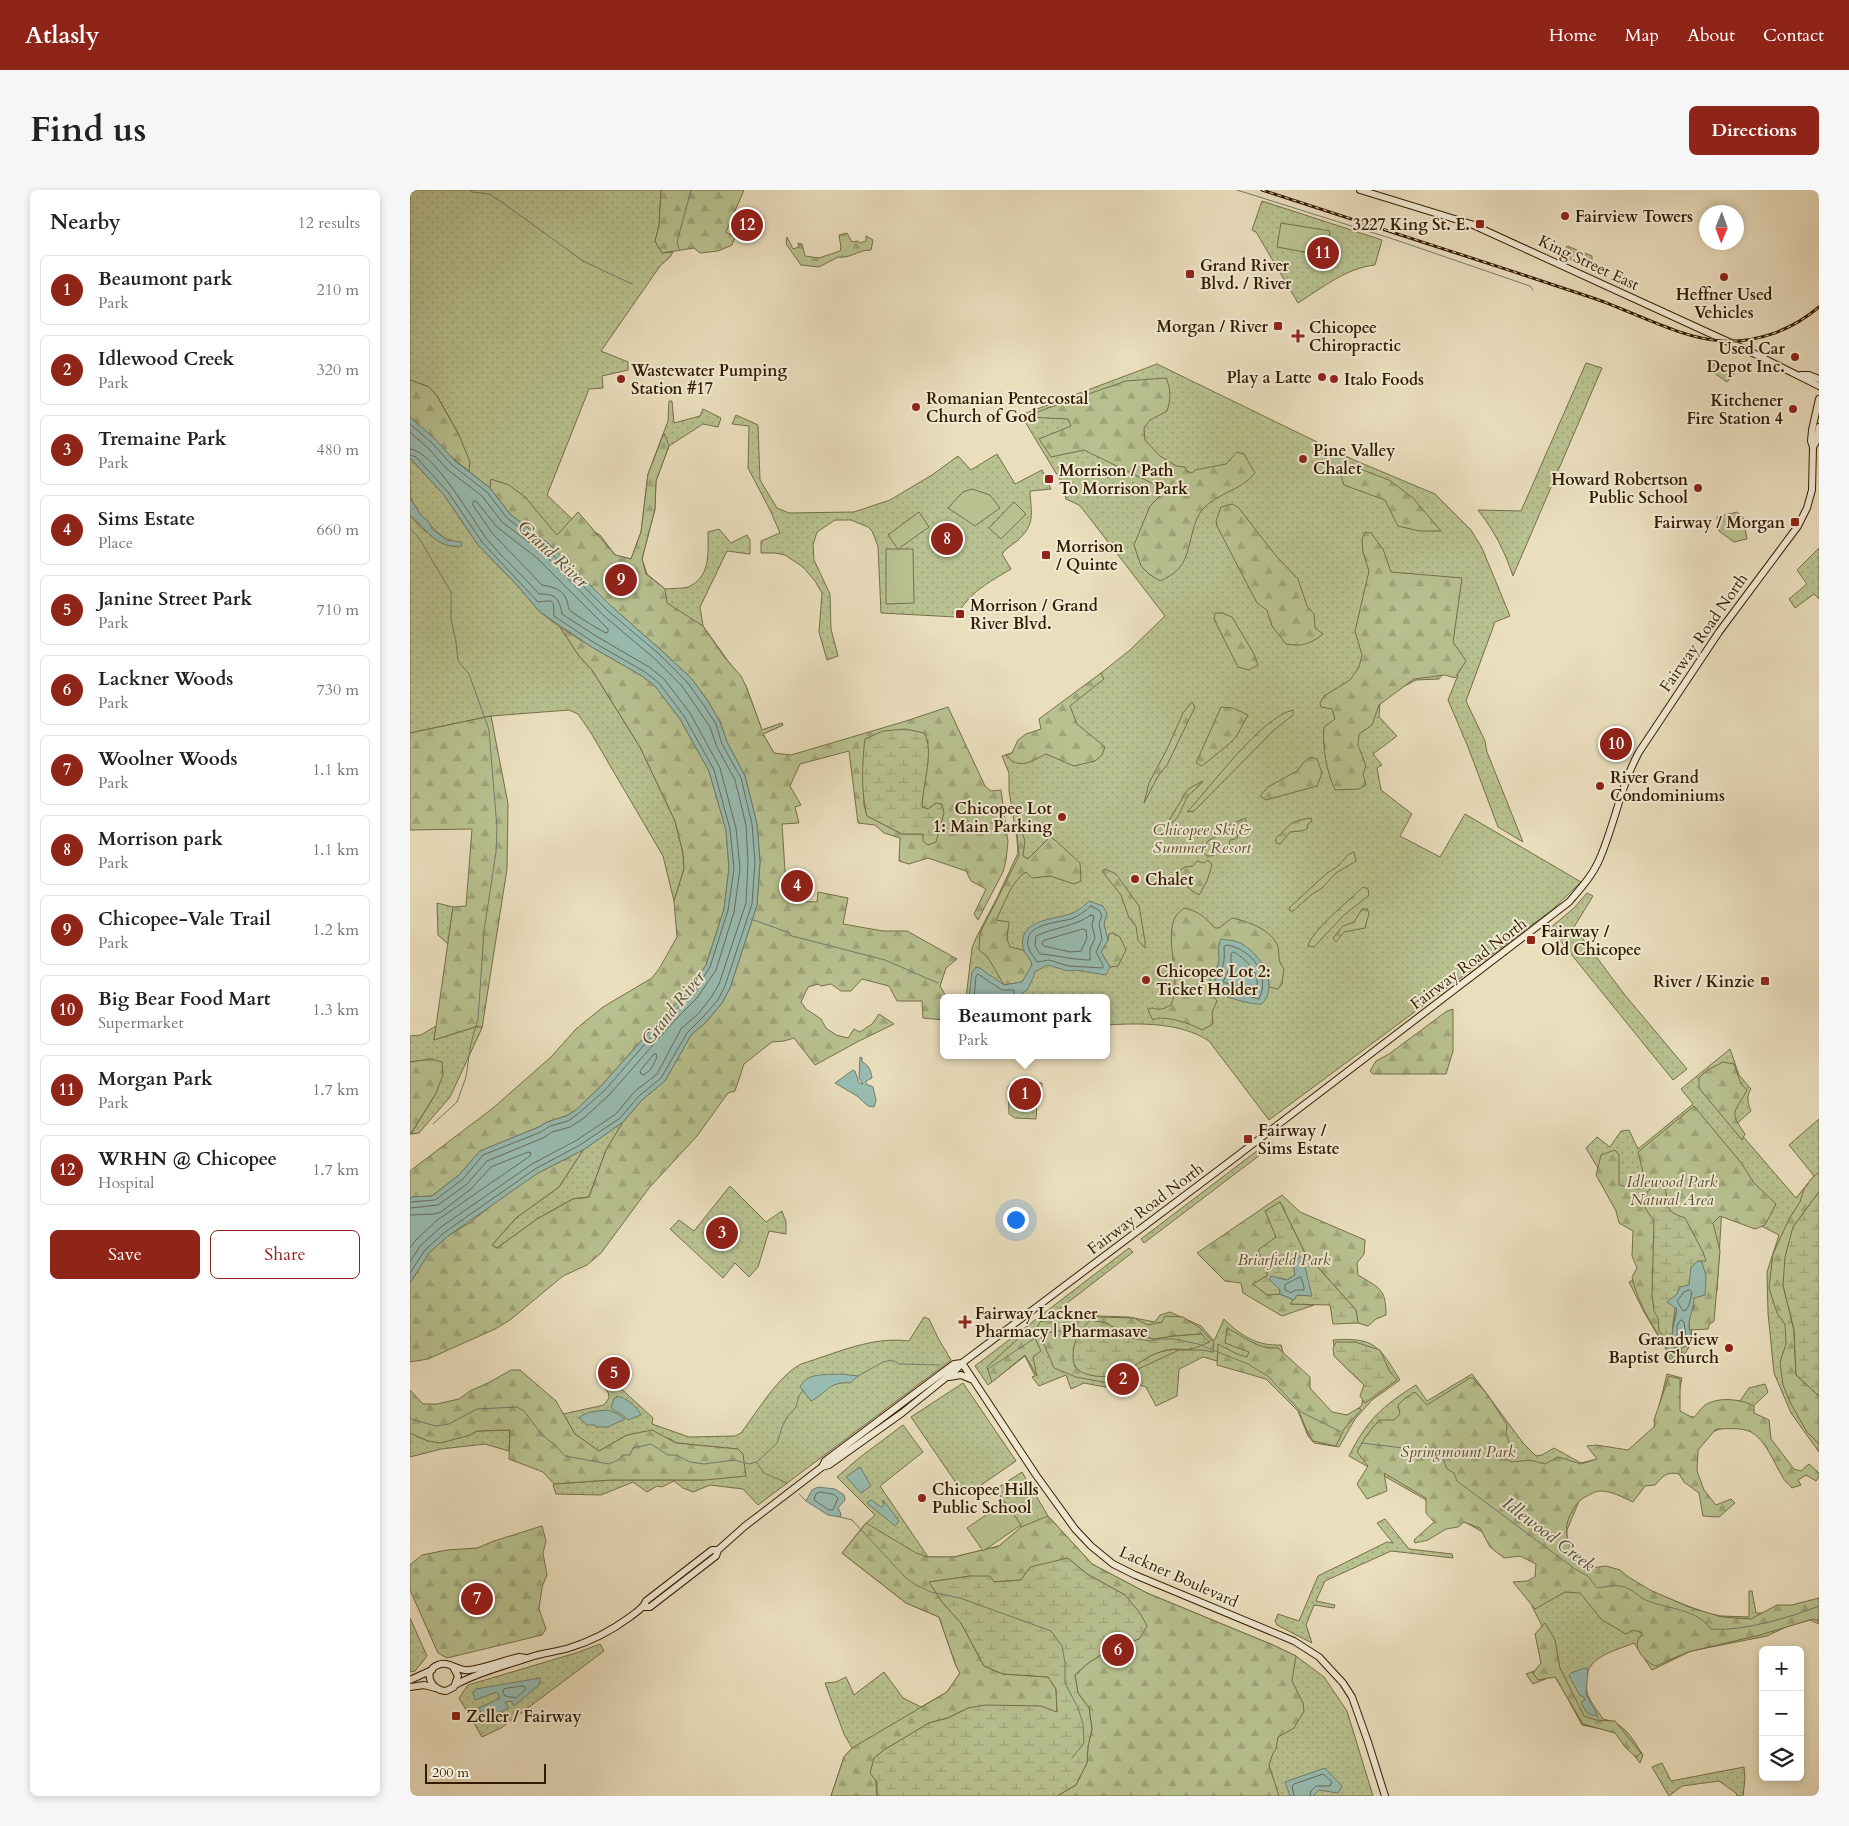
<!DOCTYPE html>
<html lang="en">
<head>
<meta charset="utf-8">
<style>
  body { margin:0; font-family:Cardo,serif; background:#f6f6f6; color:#222 }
  .controls { position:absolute; right:15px; bottom:15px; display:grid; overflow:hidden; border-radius:8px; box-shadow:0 2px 8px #0003 }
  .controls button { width:45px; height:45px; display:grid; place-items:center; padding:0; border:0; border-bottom:1px solid #e0e0e0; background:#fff; color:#222; font:25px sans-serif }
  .compass { position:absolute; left:1289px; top:15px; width:45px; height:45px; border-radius:50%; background:#fff; box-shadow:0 2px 8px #0003; rotate:181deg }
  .scale { position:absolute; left:15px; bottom:12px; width:121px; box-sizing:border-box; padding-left:5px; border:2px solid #341c00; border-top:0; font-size:14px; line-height:18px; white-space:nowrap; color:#341c00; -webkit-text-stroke:4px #f1ead4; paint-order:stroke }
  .you { position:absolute; left:605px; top:1029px; width:18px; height:18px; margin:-12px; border:4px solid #fff; border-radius:50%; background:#1a73e8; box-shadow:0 0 0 8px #1a73e833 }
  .badge { display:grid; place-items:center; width:32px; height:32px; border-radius:50%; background:#8f2418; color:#fff; font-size:16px; font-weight:700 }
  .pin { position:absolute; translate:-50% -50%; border:2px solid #fff; box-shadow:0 1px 5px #0006 }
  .popup { position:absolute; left:530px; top:804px; width:170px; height:65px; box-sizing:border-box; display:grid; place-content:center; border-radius:8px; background:#fff; filter:drop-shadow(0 1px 4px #0005); font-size:16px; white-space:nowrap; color:#767676 }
  .popup b { font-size:19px; color:#222 }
  .popup::after { content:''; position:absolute; left:50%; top:100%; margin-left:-10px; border:10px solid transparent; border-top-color:#fff }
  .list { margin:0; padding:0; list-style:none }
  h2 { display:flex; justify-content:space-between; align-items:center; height:65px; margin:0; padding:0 20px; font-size:21px }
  h2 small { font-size:16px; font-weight:400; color:#767676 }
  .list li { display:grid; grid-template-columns:32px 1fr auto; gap:15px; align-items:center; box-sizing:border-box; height:70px; margin:0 10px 10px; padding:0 10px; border:1px solid #e0e0e0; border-radius:8px }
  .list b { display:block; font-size:19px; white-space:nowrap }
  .list p { margin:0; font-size:16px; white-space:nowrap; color:#767676 }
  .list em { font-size:16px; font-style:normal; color:#767676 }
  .actions { display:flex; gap:10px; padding:15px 20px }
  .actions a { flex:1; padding:11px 0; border:1px solid #8f2418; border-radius:8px; text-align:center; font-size:18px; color:#8f2418 }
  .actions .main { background:#8f2418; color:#fff }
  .icon { flex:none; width:28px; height:28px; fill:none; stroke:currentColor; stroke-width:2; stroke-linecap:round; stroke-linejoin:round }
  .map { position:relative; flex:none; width:1409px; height:1606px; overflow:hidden; border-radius:8px }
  header { display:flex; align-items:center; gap:30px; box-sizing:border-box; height:70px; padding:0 25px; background:#8f2418; color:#fff }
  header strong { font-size:24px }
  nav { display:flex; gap:28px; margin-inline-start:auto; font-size:18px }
  .intro { display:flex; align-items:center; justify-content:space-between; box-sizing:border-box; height:120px; padding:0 30px }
  h1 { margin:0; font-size:35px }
  .button { padding:12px 22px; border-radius:8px; background:#8f2418; color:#fff; font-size:18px; font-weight:700 }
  main { display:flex; gap:30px; padding:0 30px }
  aside { flex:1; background:#fff; border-radius:8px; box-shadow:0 2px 8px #0003 }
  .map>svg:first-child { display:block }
  .grass { fill:url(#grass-dots); stroke:#766e48 }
  .forest { fill:url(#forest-firs); stroke:#766e48; fill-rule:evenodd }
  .wetland { fill:url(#wetland-marsh); stroke:#766e48 }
  .pitch { fill:#b8c190; stroke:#766e48 }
  .water { fill:#98bcb2; stroke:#707c6b }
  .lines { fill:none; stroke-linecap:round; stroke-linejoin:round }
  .shore { stroke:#666c59; stroke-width:1 }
  .stream { stroke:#707c6b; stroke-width:1 }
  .secondary-casing { stroke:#341c00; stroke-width:8 }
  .secondary { stroke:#f1ead4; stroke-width:6 }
  .rail-casing { stroke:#341c00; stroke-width:3 }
  .rail { stroke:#f1ead4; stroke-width:1; stroke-dasharray:4; stroke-linecap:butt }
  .poi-dot { fill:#8f2418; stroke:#f1ead4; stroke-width:2 }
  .labels { text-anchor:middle; stroke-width:4; stroke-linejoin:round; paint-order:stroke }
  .poi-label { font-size:16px; font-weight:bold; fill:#341c00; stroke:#f1ead4; text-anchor:start }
  .street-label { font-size:16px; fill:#341c00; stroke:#f1ead4 }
  .park-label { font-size:16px; font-style:italic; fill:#5c4e2b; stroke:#f1ead4 }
  .water-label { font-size:18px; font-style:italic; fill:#524c35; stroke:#f1ead4 }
</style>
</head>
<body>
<header>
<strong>Atlasly</strong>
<nav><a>Home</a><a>Map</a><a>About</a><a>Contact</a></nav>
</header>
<div class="intro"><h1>Find us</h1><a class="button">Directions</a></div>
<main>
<aside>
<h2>Nearby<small>12 results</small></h2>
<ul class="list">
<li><span class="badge">1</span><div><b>Beaumont park</b><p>Park</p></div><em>210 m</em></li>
<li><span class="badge">2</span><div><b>Idlewood Creek</b><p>Park</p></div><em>320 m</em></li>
<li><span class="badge">3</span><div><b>Tremaine Park</b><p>Park</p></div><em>480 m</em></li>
<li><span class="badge">4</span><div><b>Sims Estate</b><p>Place</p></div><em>660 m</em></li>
<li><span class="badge">5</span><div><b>Janine Street Park</b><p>Park</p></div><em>710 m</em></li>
<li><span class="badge">6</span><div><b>Lackner Woods</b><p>Park</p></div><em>730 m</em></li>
<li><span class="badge">7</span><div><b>Woolner Woods</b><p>Park</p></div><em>1.1 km</em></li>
<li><span class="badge">8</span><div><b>Morrison park</b><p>Park</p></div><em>1.1 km</em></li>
<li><span class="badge">9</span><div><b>Chicopee-Vale Trail</b><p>Park</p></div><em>1.2 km</em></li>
<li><span class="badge">10</span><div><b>Big Bear Food Mart</b><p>Supermarket</p></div><em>1.3 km</em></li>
<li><span class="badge">11</span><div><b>Morgan Park</b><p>Park</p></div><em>1.7 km</em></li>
<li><span class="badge">12</span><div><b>WRHN @ Chicopee</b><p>Hospital</p></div><em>1.7 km</em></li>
</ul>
<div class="actions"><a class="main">Save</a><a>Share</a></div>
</aside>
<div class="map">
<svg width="1409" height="1606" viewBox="0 0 1409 1606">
  <defs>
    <pattern id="grass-dots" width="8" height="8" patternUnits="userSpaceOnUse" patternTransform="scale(1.25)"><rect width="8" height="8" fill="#b8c190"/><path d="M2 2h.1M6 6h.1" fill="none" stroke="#9fa57a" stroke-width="1.8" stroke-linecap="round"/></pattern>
    <pattern id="forest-firs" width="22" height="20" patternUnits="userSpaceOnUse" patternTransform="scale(1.25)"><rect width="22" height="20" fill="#b8c190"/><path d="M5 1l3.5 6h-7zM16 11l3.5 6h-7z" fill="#9fa57a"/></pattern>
    <pattern id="wetland-marsh" width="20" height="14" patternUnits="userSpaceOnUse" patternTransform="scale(1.25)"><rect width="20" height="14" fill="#b8c190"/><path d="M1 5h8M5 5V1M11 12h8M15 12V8" fill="none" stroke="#9fa57a"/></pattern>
  </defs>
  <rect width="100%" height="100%" fill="#eadebd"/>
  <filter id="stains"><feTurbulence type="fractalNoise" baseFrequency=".004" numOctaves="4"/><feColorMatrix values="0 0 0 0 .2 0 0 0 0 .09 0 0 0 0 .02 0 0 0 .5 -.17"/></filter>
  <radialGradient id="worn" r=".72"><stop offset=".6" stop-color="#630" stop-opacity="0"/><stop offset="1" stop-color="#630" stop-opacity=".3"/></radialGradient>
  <path class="grass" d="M0 0H251L249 36 245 51 252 63 263 62 260 67 250 76 191 161 218 172V180L192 186 193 198 179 199 137 305 161 328 190 345 205 365 221 369 231 342 238 284 258 231 259 211H262L264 233 290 226 293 219 311 228 308 237 293 234 259 256 246 291 245 319 232 369 237 384 255 399C262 398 272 399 278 397 301 387 298 363 298 342L309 339 321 353 337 345 340 350V364L317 361 290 417 293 436 336 496 352 540 372 533 373 535 353 544 364 563 314 533 81 290 80 298 45 271 49 245 27 206 19 197 0 190Z
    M852 11 972 50 965 75C936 78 912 98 888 113L846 42 842 40Z
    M1176 173 1192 178 1103 386C1094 360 1085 342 1068 320L1111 321Z
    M747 174 944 270 1025 304 1061 340 1072 358 1100 426 1085 432 1056 511 1075 551 1077 562 1113 652 1088 637 1058 557 1038 510 1048 485 1033 484 1029 489 1006 490 970 509 969 527 987 546 963 564 972 575 967 578 971 600 1002 624 990 646 1030 667 1055 624 1171 692 1142 720 859 930 799 851C770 832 730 833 696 835V808H556L562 758 566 748 587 708 608 663 607 649 599 601V583L592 566 615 559 638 539 676 495 720 460 755 426 675 322 669 315 656 309 652 293 611 225Z
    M326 225 348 235 350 290 367 318 379 323 444 322 480 310 522 285 548 266 561 280 587 264 605 294 632 280 641 299 620 301C621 324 626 334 607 351 601 356 596 358 592 364L601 379C578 393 559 402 546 427L471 423 468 356 462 341 458 337 441 330H425L407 342 403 355 404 370 420 404 421 439 428 466 417 470 409 442 412 403 405 391 393 377 375 365 365 363H351V351L370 343 361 322 338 278 339 236 322 234Z
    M0 268 34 305 68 355 106 394 130 422 150 437 169 466 182 480 230 557 265 631 273 663 274 679 264 711 253 666 181 543 168 524 159 520 81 526 0 543V325L12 339 35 354 42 350H37C24 340 7 324 1 308 0 300 0 278 0 268Z
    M1409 358V409L1404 404 1385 418 1379 409 1397 394 1387 380Z
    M1177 703 1183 706 1164 737 1214 804 1277 879 1263 890 1140 738 1164 718Z
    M27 713 43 717 38 754 28 745Z
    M26 836 24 850 68 836 72 838 40 907 9 943 1 944 26 903 21 869 0 872V846L11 845Z
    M1320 859 1329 885 1341 899C1336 906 1338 914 1341 921L1324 936 1386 1008 1404 986 1379 955 1409 929V1262L1381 1223 1364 1183 1358 1123 1357 1082 1369 1045 1312 1016 1307 1101 1282 1127 1281 1154 1268 1174 1261 1172 1257 1161 1234 1122 1219 1092 1247 1078 1176 958 1187 947 1200 957 1211 941 1219 940 1228 959 1283 914 1271 899Z
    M606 892 632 893 631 911H627L626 929 605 928 599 924 598 897 600 894Z
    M213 932 196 960 179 1007 163 1009 127 1029 87 1058 82 1055 106 1028 149 997 173 960Z
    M860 951 863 955 734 1053 731 1049Z
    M320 996 356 1032 372 1021 376 1032V1044L359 1041 348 1077 339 1087 325 1073 313 1088 260 1039 269 1030 284 1041Z
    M719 1058 723 1062 634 1131 655 1125 719 1127 745 1132 750 1125 760 1122 791 1136 804 1151 814 1129C831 1146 847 1156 871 1155L875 1169 893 1183 908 1214 921 1224 941 1225 952 1215 954 1195 926 1168 923 1150C965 1147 969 1156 990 1190L962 1210 945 1229 929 1257 904 1253 898 1246 888 1221 858 1189 835 1179 793 1167 769 1179 767 1206 746 1216 736 1197 716 1191 695 1197 674 1193 661 1199 656 1185 629 1196 622 1187 625 1186 615 1166 578 1195 565 1176Z
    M514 1127 519 1129 528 1148 541 1170 348 1315 333 1299 300 1295 283 1302 273 1298 264 1291 252 1297 247 1296 237 1302 223 1292 191 1305 146 1304 143 1295 144 1294 200 1290H295L328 1259 266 1253 261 1249 217 1245 189 1261 165 1244 153 1224 194 1215 199 1208 198 1202 187 1189 208 1168H212L221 1177 206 1194 243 1228 242 1234 279 1247 325 1246 331 1243C348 1221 367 1187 391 1174 427 1163 462 1146 499 1151Z
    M1062 1184 1113 1253 1126 1266 1132 1265 1144 1258 1171 1273 1220 1261 1243 1241 1257 1184 1272 1188 1265 1223 1314 1234 1339 1198 1355 1194 1358 1202 1329 1230 1319 1236 1299 1243 1267 1280 1203 1301 1188 1299 1172 1304 1157 1340V1351L1167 1373 1296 1423 1311 1426 1339 1427V1401H1342L1346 1423H1356L1409 1409V1434L1400 1430 1378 1436 1357 1446 1281 1461 1242 1480 1224 1453C1199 1463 1170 1468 1177 1502 1179 1511 1188 1521 1193 1529 1216 1534 1221 1547 1233 1565L1230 1573 1206 1542 1172 1535 1145 1485 1123 1494 1116 1484 1127 1480 1137 1469 1131 1434 1122 1416 1127 1373 939 1266C957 1230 972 1216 1006 1195L1017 1211Z
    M553 1193 606 1271 555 1306 501 1227Z
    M493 1235 513 1262 470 1296 518 1367H544L589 1356 611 1338 586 1299 612 1282 638 1326 682 1374 737 1403 863 1455 886 1466 914 1487 937 1521 963 1606H421L434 1567 442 1558 434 1544 415 1493 426 1492 436 1487 444 1505 474 1482 493 1508 511 1517 537 1502 550 1483 546 1476 529 1427 496 1413 432 1363 456 1333 465 1325 427 1287 449 1268Z
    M100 1240 99 1261 75 1254 31 1259 0 1267V1243L18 1251 60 1245 67 1241Z
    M975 1329 999 1359 1042 1364 1043 1368 981 1361 915 1391 906 1411 925 1415 924 1418 904 1415 896 1435 902 1453 867 1435 865 1431 868 1424 889 1431 908 1386 977 1352 983 1353 967 1333Z
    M0 1428 17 1466 5 1481 0 1482Z
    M190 1454 194 1461 91 1538 72 1547 49 1508 58 1495 166 1463Z
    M1252 1573 1261 1591 1334 1577 1335 1589 1333 1606H1327L1326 1603 1309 1591 1272 1596 1259 1606 1242 1577Z"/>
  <path class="forest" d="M251 0H334L316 42 325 47 322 55 308 61 290 63 284 58 252 63 245 51 249 36Z
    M437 43 442 52 448 51 450 53 456 51V46L463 50 461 60C447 60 440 69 428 67L409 77 391 75 376 54 377 47 383 59 389 57 388 53 392 54 395 66 409 68 430 61 431 58 429 45Z
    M1157 56 1182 66V71L1178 78 1153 66Z
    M756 188C761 199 761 209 757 221L740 230 734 238 735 250 750 266 766 276 775 277 777 281 782 283 785 280 816 274 827 262 834 264 845 283C831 301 806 303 792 320 778 338 783 369 764 383 760 386 754 389 750 391L739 384 731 376 724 355 740 316 756 300 674 260 641 267 629 249 661 236 658 229 615 227 638 218 716 191Z
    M0 190 19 197 27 206 49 245 60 272 59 281C38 266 20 245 0 227Z
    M254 243 259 256 246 291 245 319 232 369 236 384 255 399 257 413 293 436 315 468 331 486 336 496 352 540 372 533 373 535 353 544 364 563 381 565 496 531 538 517 575 596 581 601 591 600 598 652 596 670 593 682 568 730 564 724 576 699 561 691 556 681 518 668 499 674 489 671 490 648 474 643 465 635 448 633 439 561 390 574 380 596 391 615 385 617 389 633 372 634 377 711 407 712 408 702 438 708 433 734 473 741H497L547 769 536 778 530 796 537 808H534V830L513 828 512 811H487L479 796 452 789 441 801H431L421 794 411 796 408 794 398 797 391 812 396 819 411 829 416 838 426 845 438 848 444 839 450 842 462 834 469 824 484 834 449 851 405 875 384 848 374 851 362 852 334 874 325 901 318 903 287 946 239 998 191 1063 177 1075 153 1086 100 1130 85 1139 18 1169 0 1172V1093L19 1063 38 1046 59 1033 100 1001 128 983 173 960 149 997 106 1028 82 1055 87 1058 127 1029 163 1009 179 1007 196 960 213 932 232 910 255 891 281 845 297 831 312 813 320 798 347 715 350 672 347 634 335 586 317 552 310 532 298 511 281 488 252 461 201 416 139 354 100 324 80 298 81 289 99 295 115 307 147 345 168 322 205 365 221 369 231 342 238 284ZM518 550C517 573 513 594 512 617L518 619 526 613 513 644H492L457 626 454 615V599Z
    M945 277 979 290 1003 308 1031 341H1009L988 336 975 310 934 295 931 286Z
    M822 314 828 317 866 366 888 389 897 416 904 424 905 438 913 444C900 454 892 457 876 454L862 436 857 420 847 413 807 336 806 331 811 317Z
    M955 342 961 343 973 359 981 382 1052 388 1043 452 1056 471 1045 488 1035 485 1004 489 969 515 962 535 949 544 948 555 956 576 953 584 956 595 949 599 925 600C917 583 912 557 914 537L925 529 922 519 911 517 910 513 914 506 940 490 949 477 952 465 945 441 959 381 953 362 952 349Z
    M805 423H812L822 427 844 464 848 475 839 480 828 477 804 429Z
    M150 437 180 456 232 486 245 496 270 529 299 581 316 640 319 678 314 719 296 775 278 802 257 822 191 896 166 920 156 926 137 932 129 937 70 961 49 985 22 1006 2 1007 0 1010V981L83 918 141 867 166 839 193 817 242 788 249 779 267 747 264 711 274 679 273 663 265 631 230 557 182 480 169 466Z
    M691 483 694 489 660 516 667 534 695 557 692 565 685 571 664 576 636 564C622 571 608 581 596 565L602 563 608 550 616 544 631 539 629 529Z
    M782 512 785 517 757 575 748 586 734 613 739 593 757 559 773 523Z
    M811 517 823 518 838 525 826 547 819 554 792 576 786 573Z
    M883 520V525L864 540 784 621 777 622C802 596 850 528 883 520Z
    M81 526 98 614 97 679 72 838 68 836 24 850 43 717 56 716 62 639 0 640V543Z
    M901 567 907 569 912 583 907 596 856 610 850 606 858 597 887 581 894 572Z
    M793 591C789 597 782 601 778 606 771 617 772 626 760 634L758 632 772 609C774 600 785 595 793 591Z
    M835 628 837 633 832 636V639L826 642 828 646 825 649 820 650 819 656 816 658 814 662C807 662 804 667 797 666L793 662 795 656 798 651 812 643 815 637Z
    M901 628 902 631 898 634 897 639 891 641 880 642 870 654 866 653V648C883 634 876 632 901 628Z
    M608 631 615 651 613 666 618 669 640 647 645 650 670 673 671 691 664 694 640 686 622 688 616 682C601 691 594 715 586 730L599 732 597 749 600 757 613 760 622 772V776L612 792 594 795 577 766 569 760 570 743 609 666 606 634Z
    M944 662 946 671 926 683 911 699 902 704 883 721H880L879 718 917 683 927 677 939 664Z
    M798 670 802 675 797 691 789 705 781 700 769 687 770 680 775 677 783 676 787 671 794 673Z
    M695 679 706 684 729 716 735 751V758L728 750 726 736 719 728 711 705 692 681Z
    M953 697 958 699 959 705 933 726 904 757 898 756C901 741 941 709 953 697Z
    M774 718C788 721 795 727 805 738H809L822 728C837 731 863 740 868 757 870 767 867 770 874 779L872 794 868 799 859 797 858 786 809 753C809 760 811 767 809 774 804 788 796 798 807 811L802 822 803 834 792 840C782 834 753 824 743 830L740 825 738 819C743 817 744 819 748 819 752 820 757 817 761 815 772 790 755 752 764 730 765 726 770 721 774 718Z
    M952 719H957L959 723 955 738 934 742 926 752 923 748 933 736 944 732Z
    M703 743 710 747 716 760 708 776 700 777 691 762 698 750 699 744Z
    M1043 819V861L1036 884H963L960 881 966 871 979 864 1037 821Z
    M21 869 32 872 33 885 26 903 0 945V872Z
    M1313 872 1324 874 1331 894 1337 900C1325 923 1318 920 1335 944L1332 950 1289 898V888L1296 881Z
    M1284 916 1332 974 1344 993 1366 1014 1355 1035 1345 1039 1310 1026 1303 1033 1310 1061 1304 1131 1299 1135 1298 1139 1279 1140 1280 1123 1284 1117 1281 1091 1267 1118 1263 1135V1157L1271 1158 1272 1166 1268 1170 1263 1168C1247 1142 1228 1116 1222 1087L1227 1078 1222 1066 1223 1041 1209 1033 1206 1021 1186 985 1191 965 1205 960 1209 965V995L1227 999 1237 998 1228 962Z
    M1409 982V1002L1383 1037 1373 1095 1384 1140 1386 1185 1409 1206V1254L1397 1242 1381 1214 1373 1195 1370 1172 1376 1154 1375 1134 1367 1123 1359 1098 1363 1064 1379 1029 1390 1012 1394 999 1401 989Z
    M872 1005 890 1022 955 1050 954 1064 947 1073 948 1085C969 1098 976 1098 976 1125L966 1129 958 1136 948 1133 946 1120 895 1063 870 1012 866 1047 858 1085 844 1094 857 1105 870 1104 884 1110 881 1114 904 1115 872 1126 833 1103 831 1093 815 1091 787 1063Z
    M656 1126 724 1128 738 1135 752 1132 755 1126 773 1127 790 1138 804 1153 803 1162 793 1160H769L698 1193 666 1187 644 1178 627 1138 630 1132ZM696 1133 712 1142 744 1149 765 1146 791 1144 782 1159C768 1159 757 1159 744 1164 723 1172 716 1186 692 1186 679 1185 673 1183 664 1176Z
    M817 1138C835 1147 846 1159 868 1158L900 1187V1198L922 1222 937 1225 949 1218 951 1220 934 1239 926 1256 903 1251 898 1243 889 1222 856 1189 807 1175 808 1154 827 1164 837 1167 839 1162 815 1153Z
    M623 1144 631 1161 623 1167 627 1186 615 1165 582 1192 577 1177 610 1147Z
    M101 1180H110L146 1211 165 1244 189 1261 217 1245 242 1240 266 1253 328 1259 333 1264 336 1286 295 1290H200L144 1294 133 1282 99 1269 100 1240 67 1241 60 1245 31 1253 18 1251 0 1243V1200L13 1214H27L49 1209 60 1201 80 1192Z
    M1259 1186 1270 1189V1221L1283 1228C1287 1225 1290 1219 1294 1216 1307 1206 1331 1209 1344 1216V1223L1359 1230 1361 1249 1384 1279 1391 1281 1399 1274 1409 1283V1287L1406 1291 1396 1285 1388 1290 1391 1295 1382 1298C1379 1294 1374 1291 1372 1286 1364 1273 1356 1250 1341 1242 1331 1237 1317 1239 1306 1239L1288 1260 1287 1281 1294 1300 1306 1315 1321 1309 1325 1313 1309 1327 1293 1326 1289 1303 1274 1292 1269 1284C1257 1281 1253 1286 1245 1295L1235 1296 1223 1312C1212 1307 1202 1301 1190 1301 1185 1301 1180 1305 1175 1307 1168 1311 1164 1317 1160 1325 1150 1347 1162 1365 1180 1378L1196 1376 1210 1380 1217 1386 1240 1400 1279 1417 1312 1427 1341 1429 1367 1415H1382L1409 1408V1431L1403 1429 1350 1445 1278 1462 1246 1476C1237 1473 1224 1461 1228 1450 1229 1448 1231 1446 1232 1443L1223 1440 1216 1444 1192 1430 1170 1403 1155 1402 1125 1419 1103 1392 1117 1391 1125 1387 1126 1374 1110 1366 1094 1368 1080 1357 1070 1338 1054 1332 1048 1337 1036 1339 1018 1350 1005 1353 1004 1350 1024 1332 1016 1323V1308L974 1283 977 1301 957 1309 947 1294 958 1276 947 1262 956 1246 969 1230H984L990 1224 988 1215 994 1209 1005 1202 1017 1215 1060 1188H1063L1077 1204 1097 1235 1096 1243 1100 1256 1098 1264 1088 1266 1102 1272 1120 1270 1135 1274 1148 1267 1171 1274 1187 1269 1177 1256 1186 1255 1218 1260 1245 1236 1244 1230Z
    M638 1326 682 1374 737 1403 863 1455 886 1466 882 1491 893 1513 894 1521 884 1538 868 1547 866 1559 863 1563 859 1575 869 1606H647L666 1595 677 1572 678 1556 682 1539 679 1518 668 1503 665 1485 677 1474 700 1459 729 1449 715 1405 677 1384 657 1368 611 1390 584 1392 560 1386 520 1392 532 1412 551 1433 574 1476 593 1484 638 1487 646 1499 647 1522 558 1518 538 1528 519 1533 474 1560 464 1568 467 1606H421L434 1567 442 1558 537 1502 550 1483 546 1476 529 1427 496 1413 432 1363 456 1333 506 1363 518 1367H544L589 1356 611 1337Z
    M132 1336 136 1351 133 1363 137 1385 132 1397 129 1419 136 1439 132 1445 37 1468 28 1463 0 1400V1375L12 1365 37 1360 67 1358 84 1351Z
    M1135 1433 1145 1450 1150 1478 1174 1526 1186 1530 1205 1531 1231 1563 1226 1567 1216 1558 1205 1543 1173 1534 1145 1487 1128 1490 1123 1483 1131 1473 1125 1444Z"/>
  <path class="wetland" d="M495 539 514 543C525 561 512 596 512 617L518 619 526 613 532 614 534 623 526 652 518 655 513 651V644H492L457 626C451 605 452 571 455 549L473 541Z
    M1246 995 1252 996 1255 998C1260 1017 1252 1020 1275 1028L1293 1062 1296 1071H1288L1279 1095 1270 1097C1266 1106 1260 1147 1263 1157L1256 1150 1249 1141 1248 1128 1244 1121 1242 1104 1244 1031 1235 1018 1237 1002Z
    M1409 1002V1206L1386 1185 1384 1140 1373 1095 1375 1067 1383 1037Z
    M870 1012 895 1063 946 1120 948 1133 923 1134 920 1115 880 1114 887 1105 901 1106 883 1073 885 1085 877 1090 871 1088 860 1089 870 1100V1104L857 1105 843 1094 858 1085 848 1060 866 1047 855 1021Z
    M680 1130 696 1133 712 1142 744 1149 765 1146 791 1144 800 1152C794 1154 787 1158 781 1159 777 1160 771 1159 766 1159 760 1159 753 1161 747 1163 733 1168 723 1179 710 1184 695 1189 662 1188 663 1167 663 1150 669 1142 680 1130Z
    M926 1152H945L970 1160 980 1182 987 1190 955 1213 950 1206 954 1195 924 1166 923 1158Z
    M658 1368 677 1384 715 1405 730 1423 737 1436 729 1449 700 1459 677 1474 665 1485 668 1503 679 1518 682 1539 678 1556 677 1573 666 1595 647 1606H467V1592L460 1583 464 1568 474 1560 519 1533 538 1528 558 1518 575 1515 631 1516 647 1522 646 1499 638 1487 593 1484 574 1476 551 1433 532 1412 519 1392 560 1386H580L584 1392 611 1390 620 1377Z"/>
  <path class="pitch" d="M871 33 920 41 916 66 867 57Z
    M1307 170 1325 183 1317 192 1300 180Z
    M562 299 580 305 590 318 565 336 538 318 553 302Z
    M604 312 616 324 591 349 579 338Z
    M509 322 519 337 488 359H503L504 413 476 414V359H488L478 345Z
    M1327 322 1333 327 1337 349 1324 352 1309 341 1307 327Z
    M595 1312 611 1335 573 1361 557 1338Z"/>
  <path class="water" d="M0 227 26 250 45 271 80 298 100 324 139 354 201 416 252 461 281 488 298 511 310 532 317 552 335 586 347 634 350 672 347 715 320 798 312 813 297 831 281 845 255 891 232 910 213 932 173 960 128 983 38 1046 19 1063 0 1093V1010L2 1007 22 1006 49 985 70 961 129 937 137 932 156 926 166 920 191 896 257 822 278 802 296 775 314 719 319 678 316 640 299 581 270 529 245 496 232 486 180 456 130 422 106 394 68 355 34 305 0 268Z
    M0 308 11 325 19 332 22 339 37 350 51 352 52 356C27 360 15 338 0 325Z
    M679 711 693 716 697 724 694 734 698 750 691 762 700 777 696 785 666 780 658 781 638 775 624 782V786L617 800 605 808H559L562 782 566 777 570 778 594 795 612 792 622 775C621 769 615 765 613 758 608 730 641 730 660 724 667 722 674 716 679 711Z
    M811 749C817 750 824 750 830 753 850 763 870 794 852 814 842 815 813 807 805 801 800 798 800 792 800 787 816 770 804 764 811 749Z
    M450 867 452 868V872C459 875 461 881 462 888L456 891V894L463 897 466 910 464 917 458 916 447 906 425 893 443 880 445 881 449 893 453 894 449 888Z
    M892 1065 902 1106 887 1105 884 1110 870 1104V1100L859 1089 861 1086 877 1090 885 1085 883 1073Z
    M1288 1071 1292 1072 1296 1086 1295 1105 1284 1108C1284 1121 1275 1132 1281 1145L1277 1156 1271 1158 1263 1157C1260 1143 1265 1132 1267 1119L1257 1112 1267 1104 1270 1097 1279 1095 1281 1077Z
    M431 1184 448 1186 440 1193C419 1191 417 1203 401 1211L390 1197C397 1182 417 1185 431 1184Z
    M206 1206C216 1207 226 1216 231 1225L218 1230C213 1224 207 1223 201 1218L204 1208H207Z
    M198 1220 206 1223 215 1229 198 1237H186L185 1235H177L169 1228C176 1221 188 1221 198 1220Z
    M450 1277 461 1296 451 1303 436 1287Z
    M408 1297 425 1299 434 1305 435 1310 428 1318 431 1324 430 1327 418 1325 396 1311 402 1300Z
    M461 1310 471 1317 474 1315 473 1310 489 1331 485 1336 457 1313Z
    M1175 1478 1178 1480 1176 1504 1188 1526C1178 1525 1175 1522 1171 1512L1175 1510 1173 1506H1170L1159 1485 1161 1483Z
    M130 1488V1494L104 1516 101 1511 95 1512 99 1518 74 1529 69 1518 90 1508 87 1502 65 1510 63 1503 66 1499Z
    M915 1578 932 1596 928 1603 909 1600 903 1606H880L875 1592Z"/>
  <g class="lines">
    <path class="shore" d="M0 234 22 253 42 275 77 302 97 328 136 358 197 420 249 464 277 492 293 514 306 534 312 554 331 588 342 634 345 672 342 714 315 796 308 810 293 827 277 843 251 888 229 906 210 928 170 955 125 979 35 1042 15 1060 0 1083
      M0 242 18 258 38 280 72 306 92 332 132 362 193 425 245 469 272 496 300 537 307 557 325 590 336 635 338 672 336 713 309 794 302 806 289 823 271 839 247 884 224 902 206 924 167 950 122 974 31 1037 10 1056 0 1072
      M0 259C23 260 62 329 76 348 92 368 112 384 129 404 146 404 149 408 152 424L186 446 239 477 254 489 280 523 310 578 326 638 330 679 324 722 306 780 287 808 265 830 200 904 174 928 160 937 142 942 133 948 77 971 57 994 28 1015 0 1018
      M0 265 6 267 38 302 72 352 128 412C145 410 143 409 144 426L183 452 235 482 249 493 274 526 304 580 320 639 324 679 318 720 300 777 282 805 260 825 195 900 169 923 158 931 140 936 131 942 73 965 53 989 25 1010 0 1012
      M66 311 87 337 127 368 198 439V442L196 443C190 440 161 423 159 419 158 417 158 414 157 411 153 399 143 397 132 395L82 343 63 315V312Z
      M681 716 689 720 692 725 689 734 692 749 686 762 693 775V778L658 776 639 770 627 772C625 768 620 763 619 759 610 734 646 733 661 729 669 726 675 721 681 716Z
      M681 725 684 726 682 735 685 748 680 759V770C663 770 646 765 630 764L625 756 626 746C645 737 664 737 681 725Z
      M673 739 676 740 677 748 671 761 660 762 634 756 632 754 633 751Z
      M817 755C842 759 861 785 849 809L814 800 805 794V789C814 779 815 770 814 757Z
      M824 762C837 770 853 785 845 802L813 792 821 774V764Z
      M564 808 566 786 568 784 592 800H604V808
      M246 864 247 867 241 879 234 885 231 884 230 881 243 865Z
      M0 1025 24 1024 31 1022 61 999 81 977 118 962 121 963 120 966 26 1031 6 1050 0 1058
      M891 1087 894 1097V1100H886L881 1103 875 1100V1095Z
      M1280 1100 1282 1103 1279 1115 1276 1120 1273 1121 1267 1111 1274 1102Z
      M1271 1130 1274 1132 1276 1146 1274 1151 1270 1153 1267 1150V1136Z
      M410 1302 423 1304 428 1308 423 1320H419L404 1310 406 1304Z
      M113 1496 115 1497V1500L106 1508 95 1506 93 1502 94 1499Z
      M884 1606 882 1596 884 1594 913 1584 922 1592 920 1596H906L901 1601 900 1606"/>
    <path class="stream" d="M60 0 62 2 79 4 93 13 173 71 222 94
      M827 0 986 50 1120 96 1123 100
      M269 59 267 52 281 0
      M0 338 9 348 41 402V429L46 452 48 471 59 484 79 540 87 638 86 662 74 741 68 829 61 853 56 887 47 912 23 934
      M341 729 377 742 382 746 475 770 528 793
      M631 1144 646 1141 700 1144 711 1147 741 1151 750 1149H764L788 1154 838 1174 859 1187 891 1222 931 1242
      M578 1179 625 1148
      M448 1186 473 1172 482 1170 489 1174 530 1175
      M0 1229 26 1236 39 1234 67 1219 107 1217 114 1221 132 1245 145 1255 155 1266 199 1274 208 1270 213 1265H220L223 1258 241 1254 258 1265H266L280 1272 294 1274 324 1270 339 1274 347 1272 367 1253 372 1237 377 1227 386 1217 389 1206 393 1200
      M951 1253 1011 1260 1016 1263H1030L1037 1279 1044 1283 1047 1291 1165 1379 1178 1386 1187 1398C1194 1397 1203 1395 1210 1396 1221 1397 1228 1407 1238 1411 1258 1419 1287 1419 1301 1439 1330 1442 1382 1427 1409 1416
      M347 1273 354 1283 377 1293
      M389 1304 396 1311
      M430 1327 442 1330 495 1387 506 1395 521 1402 550 1408 641 1441 652 1456 655 1473V1493L668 1518 673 1534 674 1553 662 1568"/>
    <g class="secondary-casing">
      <path id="secondary" d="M950 0 1061 34 1345 164 1409 196
        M1391 185H1399L1409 189
        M1403 257 1406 252 1409 237
        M552 1173 626 1285 665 1339 681 1356 703 1374 725 1385 884 1451 909 1467 933 1493 942 1507 958 1552 975 1606
        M539 1187 551 1185 563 1190
        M412 1277 419 1275 492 1223 548 1178 552 1173 814 976 1159 712C1171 698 1183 685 1190 668 1205 633 1211 595 1229 562L1309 442 1388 336 1397 318 1402 300 1403 257 1401 251 1402 240 1409 209
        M234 1417H240L306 1366 308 1360 335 1336 412 1277 415 1271 544 1174 552 1173
        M43 1477 48 1486 44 1497 36 1501C21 1501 12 1481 28 1475 39 1470 48 1482 59 1480 75 1478 92 1471 109 1467L116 1468
        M0 1490 22 1480
        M47 1494C69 1482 94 1476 118 1468 131 1463 146 1462 159 1458 182 1451 201 1441 220 1427 226 1422 233 1419 236 1411L302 1360H308
        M0 1497 14 1495 25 1498"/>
    </g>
    <use href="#secondary" class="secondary"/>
    <g class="rail-casing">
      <path id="rail" d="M852 0C964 36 1075 72 1186 109 1226 123 1270 148 1312 151 1347 153 1382 140 1409 117"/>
    </g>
    <use href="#rail" class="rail"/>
  </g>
  <g class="poi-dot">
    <circle cx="1155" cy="26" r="5"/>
    <rect x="1065" y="29" width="10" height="10" rx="2.5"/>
    <rect x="775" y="79" width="10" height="10" rx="2.5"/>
    <circle cx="1314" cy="87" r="5"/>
    <rect x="863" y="131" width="10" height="10" rx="2.5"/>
    <path d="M885.5 138.5h5v5h5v5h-5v5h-5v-5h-5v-5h5z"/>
    <circle cx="1385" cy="167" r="5"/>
    <circle cx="912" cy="187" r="5"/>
    <circle cx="211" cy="189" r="5"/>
    <circle cx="924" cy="189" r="5"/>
    <circle cx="506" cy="217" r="5"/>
    <circle cx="1383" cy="219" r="5"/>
    <circle cx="893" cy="269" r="5"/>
    <rect x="634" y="284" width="10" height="10" rx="2.5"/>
    <circle cx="1288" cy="298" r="5"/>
    <rect x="1380" y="327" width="10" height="10" rx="2.5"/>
    <rect x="631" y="360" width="10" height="10" rx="2.5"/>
    <rect x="545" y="419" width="10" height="10" rx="2.5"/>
    <circle cx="1190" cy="596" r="5"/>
    <circle cx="652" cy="627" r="5"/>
    <circle cx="725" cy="689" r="5"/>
    <rect x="1116" y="745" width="10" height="10" rx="2.5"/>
    <circle cx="736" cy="790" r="5"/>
    <rect x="1350" y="786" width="10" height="10" rx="2.5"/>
    <rect x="833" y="944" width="10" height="10" rx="2.5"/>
    <path d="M552.5 1124.5h5v5h5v5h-5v5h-5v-5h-5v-5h5z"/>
    <circle cx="1319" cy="1158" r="5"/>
    <circle cx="512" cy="1308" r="5"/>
    <rect x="41" y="1521" width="10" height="10" rx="2.5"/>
  </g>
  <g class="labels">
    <g class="poi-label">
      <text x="1165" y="32">Fairview Towers</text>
      <text x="1060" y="40" text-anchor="end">3227 King St. E.</text>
      <text x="790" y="81">Grand River<tspan x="790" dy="18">Blvd. / River</tspan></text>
      <text x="1314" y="110" text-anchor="middle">Heffner Used<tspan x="1314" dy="18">Vehicles</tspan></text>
      <text x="858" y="142" text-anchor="end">Morgan / River</text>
      <text x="899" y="143">Chicopee<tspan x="899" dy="18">Chiropractic</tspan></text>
      <text x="1375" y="164" text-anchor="end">Used Car<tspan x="1375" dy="18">Depot Inc.</tspan></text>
      <text x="221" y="186">Wastewater Pumping<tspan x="221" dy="18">Station #17</tspan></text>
      <text x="902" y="193" text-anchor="end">Play a Latte</text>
      <text x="934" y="195">Italo Foods</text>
      <text x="516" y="214">Romanian Pentecostal<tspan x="516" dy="18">Church of God</tspan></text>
      <text x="1373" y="216" text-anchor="end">Kitchener<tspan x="1373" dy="18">Fire Station 4</tspan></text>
      <text x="903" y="266">Pine Valley<tspan x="903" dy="18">Chalet</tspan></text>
      <text x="649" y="286">Morrison / Path<tspan x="649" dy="18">To Morrison Park</tspan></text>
      <text x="1278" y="295" text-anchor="end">Howard Robertson<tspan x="1278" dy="18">Public School</tspan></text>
      <text x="1375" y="338" text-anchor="end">Fairway / Morgan</text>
      <text x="646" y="362">Morrison<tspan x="646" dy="18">/ Quinte</tspan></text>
      <text x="560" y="421">Morrison / Grand<tspan x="560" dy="18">River Blvd.</tspan></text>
      <text x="1200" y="593">River Grand<tspan x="1200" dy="18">Condominiums</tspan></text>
      <text x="642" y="624" text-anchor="end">Chicopee Lot<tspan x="642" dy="18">1: Main Parking</tspan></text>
      <text x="735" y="695">Chalet</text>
      <text x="1131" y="747">Fairway /<tspan x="1131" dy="18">Old Chicopee</tspan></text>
      <text x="746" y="787">Chicopee Lot 2:<tspan x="746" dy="18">Ticket Holder</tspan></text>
      <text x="1345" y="797" text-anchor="end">River / Kinzie</text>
      <text x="848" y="946">Fairway /<tspan x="848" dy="18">Sims Estate</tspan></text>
      <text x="565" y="1129">Fairway Lackner<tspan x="565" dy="18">Pharmacy | Pharmasave</tspan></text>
      <text x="1309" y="1155" text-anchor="end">Grandview<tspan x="1309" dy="18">Baptist Church</tspan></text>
      <text x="522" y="1305">Chicopee Hills<tspan x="522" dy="18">Public School</tspan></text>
      <text x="56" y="1532">Zeller / Fairway</text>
    </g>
    <g class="street-label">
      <text transform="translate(1179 72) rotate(25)" y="6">King Street East</text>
      <text transform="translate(1293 442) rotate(-55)" y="6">Fairway Road North</text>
      <text transform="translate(1058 773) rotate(-37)" y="6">Fairway Road North</text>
      <text transform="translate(735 1018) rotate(-37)" y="6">Fairway Road North</text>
      <text transform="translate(769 1386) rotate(24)" y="6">Lackner Boulevard</text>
    </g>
    <g class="park-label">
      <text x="792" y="645">Chicopee Ski &amp;<tspan x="792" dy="18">Summer Resort</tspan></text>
      <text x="1262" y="997">Idlewood Park<tspan x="1262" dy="18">Natural Area</tspan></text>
      <text x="874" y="1075">Briarfield Park</text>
      <text x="1048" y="1267">Springmount Park</text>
    </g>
    <g class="water-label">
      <text transform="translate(143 364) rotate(43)" y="6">Grand River</text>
      <text transform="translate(263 818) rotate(-51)" y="6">Grand River</text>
      <text transform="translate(1139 1344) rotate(37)" y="6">Idlewood Creek</text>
    </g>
  </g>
  <rect width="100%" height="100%" filter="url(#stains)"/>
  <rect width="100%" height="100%" fill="url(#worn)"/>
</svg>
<div class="controls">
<button>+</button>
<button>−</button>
<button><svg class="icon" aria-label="layers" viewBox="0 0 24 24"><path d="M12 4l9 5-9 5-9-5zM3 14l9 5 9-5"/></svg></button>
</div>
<svg class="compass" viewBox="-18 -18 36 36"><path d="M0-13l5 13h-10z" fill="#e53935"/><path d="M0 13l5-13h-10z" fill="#767676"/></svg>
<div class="scale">200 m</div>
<div class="you"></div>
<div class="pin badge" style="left:615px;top:904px">1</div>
<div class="popup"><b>Beaumont park</b>Park</div>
<div class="pin badge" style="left:713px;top:1189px">2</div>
<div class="pin badge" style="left:312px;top:1043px">3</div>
<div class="pin badge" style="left:387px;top:696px">4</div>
<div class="pin badge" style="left:204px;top:1183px">5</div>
<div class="pin badge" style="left:708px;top:1460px">6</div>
<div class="pin badge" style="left:67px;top:1409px">7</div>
<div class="pin badge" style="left:537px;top:349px">8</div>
<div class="pin badge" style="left:211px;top:390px">9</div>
<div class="pin badge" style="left:1206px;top:554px">10</div>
<div class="pin badge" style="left:913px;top:63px">11</div>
<div class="pin badge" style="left:337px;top:35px">12</div>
</div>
</main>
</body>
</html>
